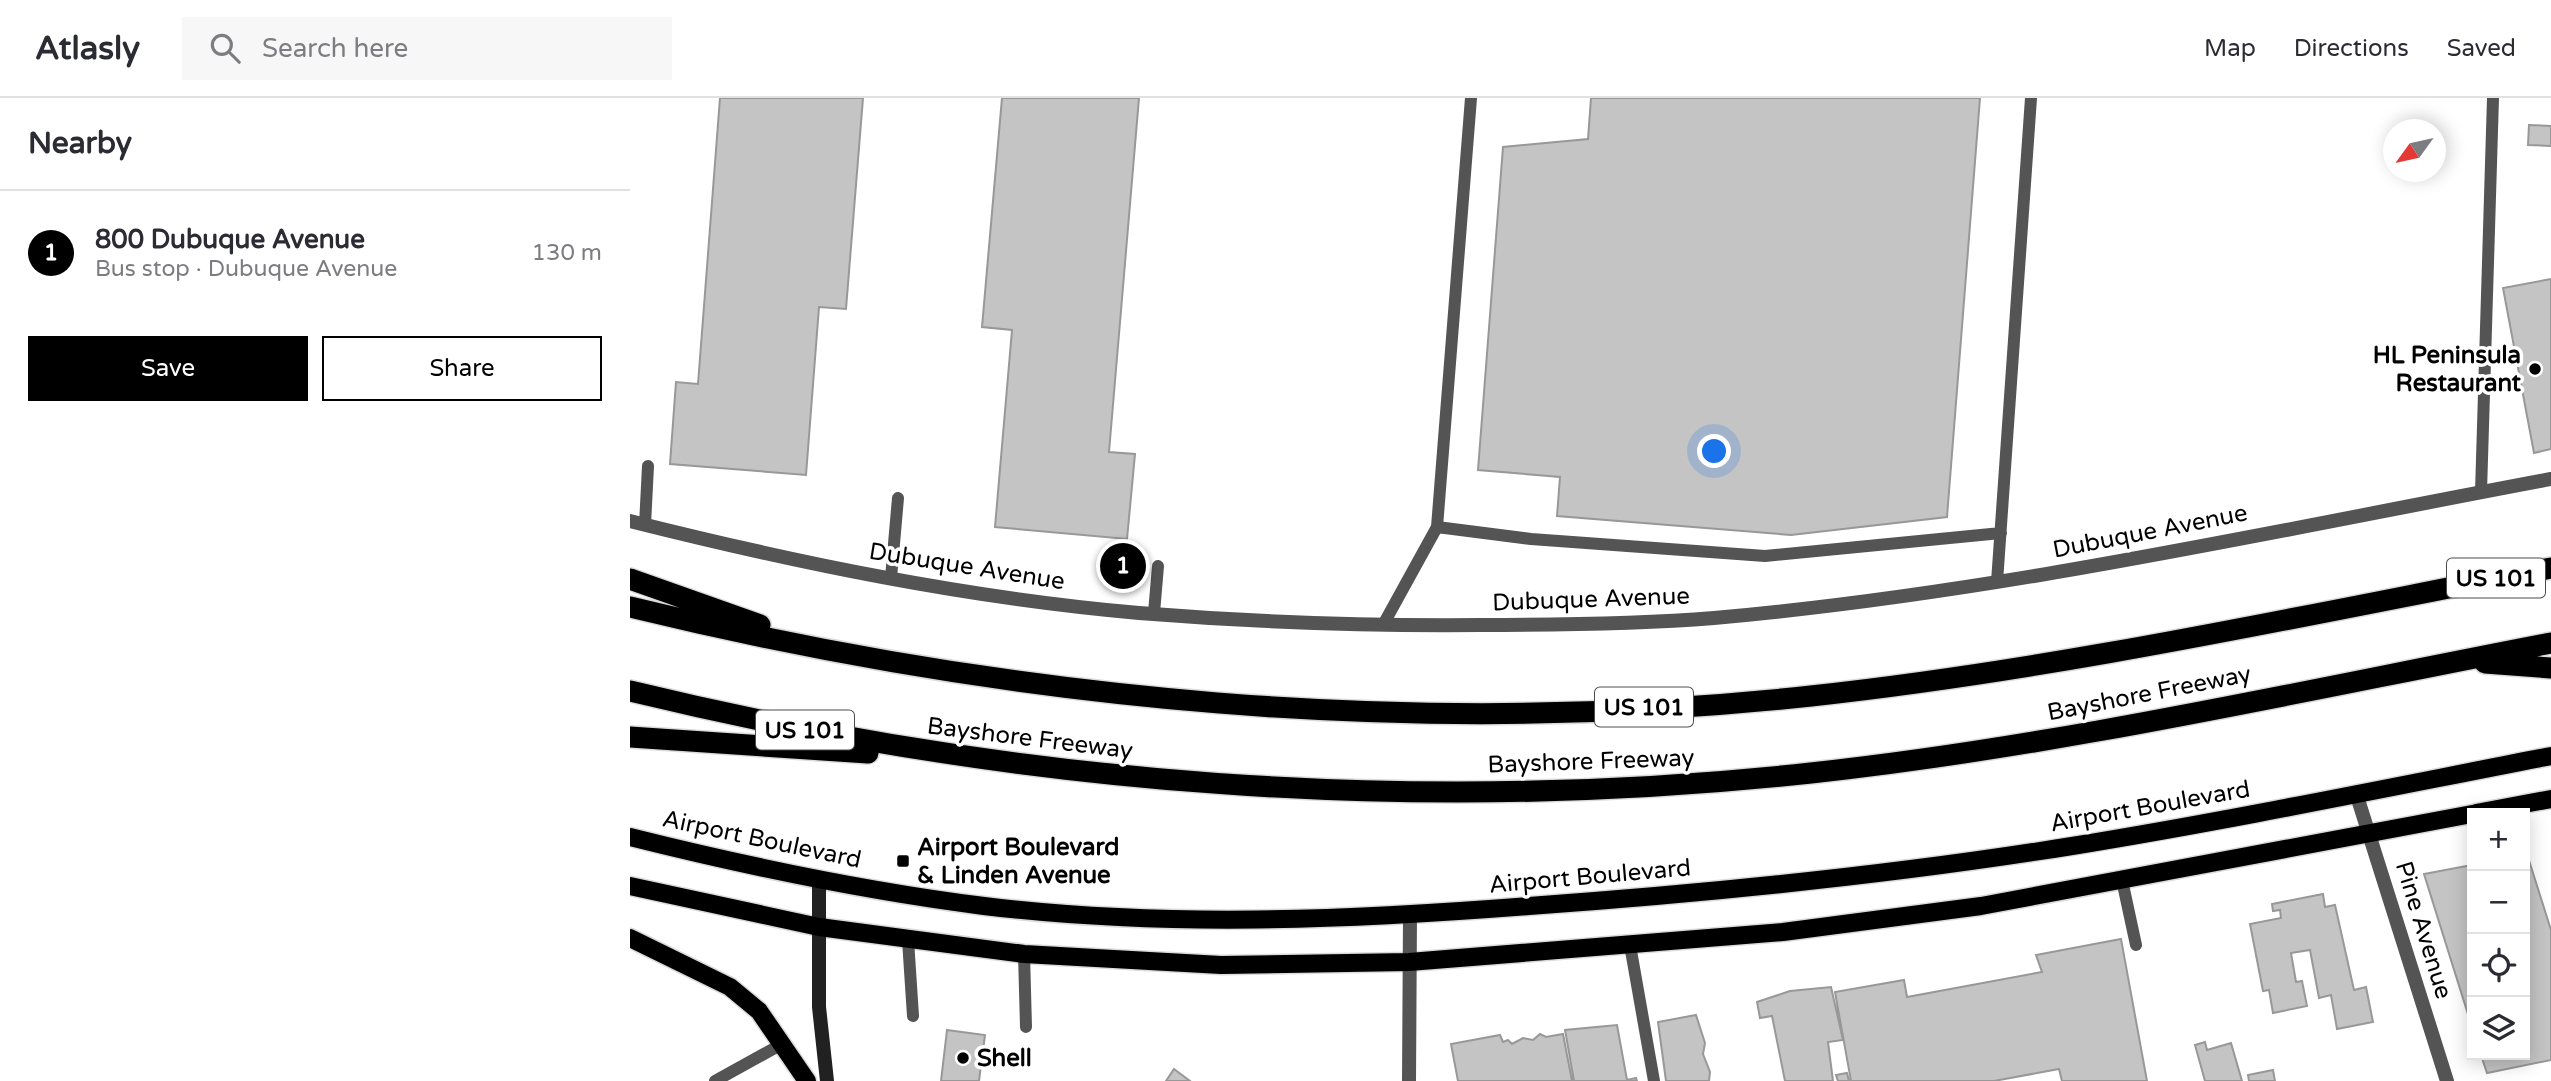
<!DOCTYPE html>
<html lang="en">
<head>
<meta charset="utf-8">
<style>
  body { margin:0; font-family:"Varela Round",sans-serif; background:#f7f7f7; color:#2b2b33 }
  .controls { position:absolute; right:21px; bottom:21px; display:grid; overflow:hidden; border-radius:0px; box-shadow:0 4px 18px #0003 }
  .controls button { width:63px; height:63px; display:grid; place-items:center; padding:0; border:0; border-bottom:2px solid #e1e1e2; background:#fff; color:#2b2b33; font:35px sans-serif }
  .compass { position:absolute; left:1753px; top:21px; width:63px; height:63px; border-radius:50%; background:#fff; box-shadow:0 4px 18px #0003; rotate:237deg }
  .you { position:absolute; left:1085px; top:354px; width:24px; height:24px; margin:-18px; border:5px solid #fff; border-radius:50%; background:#1a73e8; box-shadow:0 0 0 10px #1a73e833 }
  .badge { display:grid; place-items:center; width:46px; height:46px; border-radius:50%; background:#000; color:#fff; font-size:23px; font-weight:700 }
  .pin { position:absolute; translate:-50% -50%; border:4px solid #fff; box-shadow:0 2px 7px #0006 }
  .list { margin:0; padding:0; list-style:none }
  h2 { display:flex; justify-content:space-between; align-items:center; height:91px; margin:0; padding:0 28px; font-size:30px }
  h2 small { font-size:23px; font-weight:400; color:#7c7c81 }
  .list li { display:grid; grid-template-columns:46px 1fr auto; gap:21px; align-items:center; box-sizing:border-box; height:126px; padding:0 28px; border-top:2px solid #e1e1e2 }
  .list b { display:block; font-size:26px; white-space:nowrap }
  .list p { margin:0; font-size:23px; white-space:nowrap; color:#7c7c81 }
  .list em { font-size:23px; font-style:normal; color:#7c7c81 }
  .actions { display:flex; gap:14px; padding:21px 28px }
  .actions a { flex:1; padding:16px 0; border:2px solid #000; border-radius:0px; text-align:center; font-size:24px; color:#000 }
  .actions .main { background:#000; color:#fff }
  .icon { flex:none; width:38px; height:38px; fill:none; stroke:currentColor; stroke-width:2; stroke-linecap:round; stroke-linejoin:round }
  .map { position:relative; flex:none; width:1921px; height:983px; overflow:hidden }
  header { display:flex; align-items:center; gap:42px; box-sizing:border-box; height:98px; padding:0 35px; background:#fff; border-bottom:2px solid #e1e1e2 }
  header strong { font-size:33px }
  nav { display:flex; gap:38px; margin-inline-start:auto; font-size:24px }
  .search { width:490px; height:63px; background:#f7f7f7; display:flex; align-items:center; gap:18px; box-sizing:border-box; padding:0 24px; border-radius:0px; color:#7c7c81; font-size:26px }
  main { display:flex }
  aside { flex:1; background:#fff }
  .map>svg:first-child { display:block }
  .building { fill:#c4c4c4; stroke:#989898; stroke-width:2 }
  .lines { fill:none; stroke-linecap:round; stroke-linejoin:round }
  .primary-casing { stroke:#dbdbdb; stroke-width:21 }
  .motorway-casing { stroke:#dbdbdb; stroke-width:24 }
  .service { stroke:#545454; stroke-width:12 }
  .minor { stroke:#545454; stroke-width:14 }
  .tertiary { stroke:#545454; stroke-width:14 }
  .secondary { stroke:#212121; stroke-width:14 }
  .primary { stroke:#000; stroke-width:18 }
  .motorway { stroke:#000; stroke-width:21 }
  .poi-dot { fill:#000; stroke:#fff; stroke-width:2.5 }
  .labels { text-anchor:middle; stroke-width:7; stroke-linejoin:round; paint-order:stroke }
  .shield { fill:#fff; stroke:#4c4c4c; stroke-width:2 }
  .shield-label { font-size:23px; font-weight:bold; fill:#000 }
  .poi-label { font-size:24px; font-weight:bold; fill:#000; stroke:#fff; text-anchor:start }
  .street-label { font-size:24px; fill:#000; stroke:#fff }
</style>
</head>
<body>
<header>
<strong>Atlasly</strong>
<div class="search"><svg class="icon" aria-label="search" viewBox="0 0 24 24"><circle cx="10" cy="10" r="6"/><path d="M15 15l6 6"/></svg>Search here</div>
<nav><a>Map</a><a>Directions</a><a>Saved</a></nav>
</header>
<main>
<aside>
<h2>Nearby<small></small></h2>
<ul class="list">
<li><span class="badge">1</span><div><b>800 Dubuque Avenue</b><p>Bus stop · Dubuque Avenue</p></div><em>130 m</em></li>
</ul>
<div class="actions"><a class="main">Save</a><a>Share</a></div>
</aside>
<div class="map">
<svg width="1921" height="983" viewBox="0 0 1921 983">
  <rect width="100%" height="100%" fill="#fff"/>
  <path class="building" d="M90 0H233L216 211 189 209 176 377 40 366 46 284 68 286Z
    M372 0H509L479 354 505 356 497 441 365 429 382 232 352 229Z
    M961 0H1350L1317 419 1161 437 927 418 930 379 848 372 873 49 958 41Z
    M1899 27 1921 28V48L1898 47Z
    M1921 181V351L1904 355 1873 190Z
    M1895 756H1897L1921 832V962L1857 975 1851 957H1895Z
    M1842 767V929L1794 776Z
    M1693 796 1695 809 1705 807 1724 892 1736 889 1743 924 1707 931 1701 897 1689 900 1680 852 1661 855 1666 884 1672 883 1677 908 1643 915 1639 892 1633 893 1620 826 1651 820 1650 812 1643 813 1642 806Z
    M1491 841 1517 983H1432L1429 971 1364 983H1221L1205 894 1274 882 1277 899 1412 874 1406 857Z
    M1201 889 1213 942 1198 944 1203 983H1155L1142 918 1130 920 1127 904 1160 893Z
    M1066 917 1075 945 1073 956 1080 974 1079 983H1036L1028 924Z
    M987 927 997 982 1006 980 1007 983H944L935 932Z
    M317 932 355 937 349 983H311Z
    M910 936 916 939 933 936 942 983H828L821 946 870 937 873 944 878 942 882 946 893 940 903 942Z
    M1575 944 1577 952 1601 945 1612 983H1575L1565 947Z
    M544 971 560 983H536Z
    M1643 972 1645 983H1619L1618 977Z
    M1217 975 1219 983H1208L1206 977Z"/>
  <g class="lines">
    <g class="primary-casing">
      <path id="primary" d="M1846 715 1921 701
        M0 739C116 768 235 793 354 808 535 830 718 822 899 808 1081 795 1262 777 1442 748 1602 722 1761 689 1921 658
        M0 788 189 829 394 856 591 867 779 864 1153 834 1351 808 1842 716
        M0 840 100 889 129 913 177 983"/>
    </g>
    <g class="motorway-casing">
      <path id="motorway" d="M0 481 130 527
        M0 509C385 603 786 641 1181 598 1430 571 1676 517 1921 470
        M1855 565 1921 570
        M0 593C387 687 785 718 1181 675 1430 648 1676 592 1921 545
        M0 639 238 655"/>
    </g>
    <path class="service" d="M1851 394 1863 0
      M15 427 18 368
      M807 429 901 441 1135 458 1371 435
      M261 480 268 400
      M1367 484 1401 0
      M524 515 528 468
      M753 527 807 429 841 0
      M1492 782 1506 847
      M278 842 283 918
      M1000 847 1024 983
      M394 856 396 929
      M85 983 152 946"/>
    <path class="minor" d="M1726 695 1817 983
      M779 983 780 817"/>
    <path class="tertiary" d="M0 423C167 465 337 500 509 515 622 524 736 528 850 527 928 527 1006 526 1084 520 1366 495 1643 433 1921 381"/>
    <path class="secondary" d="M189 781V909L197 983"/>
    <use href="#primary" class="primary"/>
    <use href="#motorway" class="motorway"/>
  </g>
  <g class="poi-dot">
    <circle cx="1905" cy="271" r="7"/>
    <rect x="266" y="756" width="14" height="14" rx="3.5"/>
    <circle cx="333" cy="960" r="7"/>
  </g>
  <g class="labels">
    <g class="shield">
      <rect x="1817" y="460.5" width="98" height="39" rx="5"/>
      <rect x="965" y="589.5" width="98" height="39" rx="5"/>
      <rect x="126" y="612.5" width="98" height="39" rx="5"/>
    </g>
    <g class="shield-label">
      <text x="1866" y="488">US 101</text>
      <text x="1014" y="617">US 101</text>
      <text x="175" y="640">US 101</text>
    </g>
    <g class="poi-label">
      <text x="1891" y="265" text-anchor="end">HL Peninsula<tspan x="1891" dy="28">Restaurant</tspan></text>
      <text x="287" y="757">Airport Boulevard<tspan x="287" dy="28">&amp; Linden Avenue</tspan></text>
      <text x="347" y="968">Shell</text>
    </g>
    <g class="street-label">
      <text transform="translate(1520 433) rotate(-11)" y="8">Dubuque Avenue</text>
      <text transform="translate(337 468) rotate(9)" y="8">Dubuque Avenue</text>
      <text transform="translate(961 501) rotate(-2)" y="8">Dubuque Avenue</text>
      <text transform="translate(1519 595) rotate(-11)" y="8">Bayshore Freeway</text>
      <text transform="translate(400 640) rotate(7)" y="8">Bayshore Freeway</text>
      <text transform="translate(961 663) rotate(-2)" y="8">Bayshore Freeway</text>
      <text transform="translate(1520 708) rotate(-10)" y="8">Airport Boulevard</text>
      <text transform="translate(132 741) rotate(12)" y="8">Airport Boulevard</text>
      <text transform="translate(960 778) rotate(-5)" y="8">Airport Boulevard</text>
      <text transform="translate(1794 832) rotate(73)" y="8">Pine Avenue</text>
    </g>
  </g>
</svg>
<div class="controls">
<button>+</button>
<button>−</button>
<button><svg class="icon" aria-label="locate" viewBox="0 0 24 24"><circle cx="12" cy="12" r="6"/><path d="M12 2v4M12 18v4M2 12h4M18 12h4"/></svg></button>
<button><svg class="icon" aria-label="layers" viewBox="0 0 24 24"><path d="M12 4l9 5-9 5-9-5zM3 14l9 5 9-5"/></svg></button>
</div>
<svg class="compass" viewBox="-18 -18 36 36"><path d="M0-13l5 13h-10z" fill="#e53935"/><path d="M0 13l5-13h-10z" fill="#7c7c81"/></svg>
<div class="you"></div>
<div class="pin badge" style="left:493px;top:468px">1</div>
</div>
</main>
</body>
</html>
